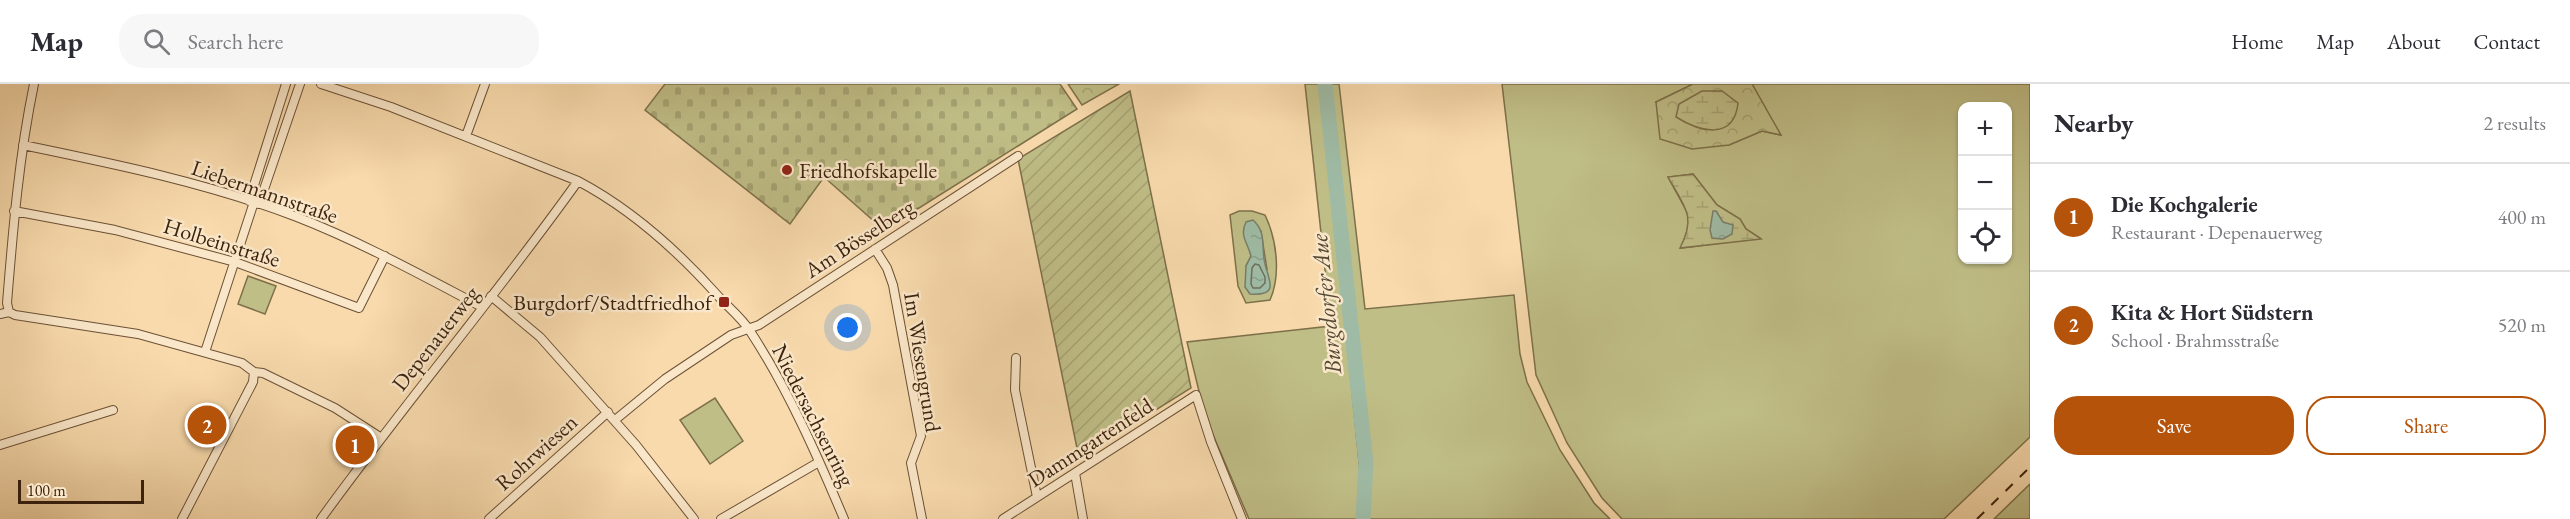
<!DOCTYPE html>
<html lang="en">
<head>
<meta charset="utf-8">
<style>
  body { margin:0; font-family:"EB Garamond",serif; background:#f7f7f7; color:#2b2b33 }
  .controls { position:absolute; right:18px; top:18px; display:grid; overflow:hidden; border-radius:12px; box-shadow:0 2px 4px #0004 }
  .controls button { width:54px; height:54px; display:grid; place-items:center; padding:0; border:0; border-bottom:2px solid #e1e1e2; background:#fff; color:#2b2b33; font:30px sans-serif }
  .scale { position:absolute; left:18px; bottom:15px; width:126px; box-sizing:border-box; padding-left:6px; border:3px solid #3d230e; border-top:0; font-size:16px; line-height:21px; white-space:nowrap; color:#3d230e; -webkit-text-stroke:4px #fae7c9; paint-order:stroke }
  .you { position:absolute; left:848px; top:244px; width:21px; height:21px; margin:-15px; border:4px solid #fff; border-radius:50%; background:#1a73e8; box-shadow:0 0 0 9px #1a73e833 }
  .badge { display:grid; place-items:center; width:39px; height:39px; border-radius:50%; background:#b45309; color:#fff; font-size:20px; font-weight:700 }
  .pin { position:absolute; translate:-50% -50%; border:3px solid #fff; box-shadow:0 2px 6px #0006 }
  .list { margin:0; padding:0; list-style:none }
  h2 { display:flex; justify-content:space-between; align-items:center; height:78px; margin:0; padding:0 24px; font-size:26px }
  h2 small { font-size:20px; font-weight:400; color:#7c7c81 }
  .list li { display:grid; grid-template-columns:39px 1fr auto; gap:18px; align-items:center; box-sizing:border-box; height:108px; padding:0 24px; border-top:2px solid #e1e1e2 }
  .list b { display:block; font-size:22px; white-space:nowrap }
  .list p { margin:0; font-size:20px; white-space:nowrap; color:#7c7c81 }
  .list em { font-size:20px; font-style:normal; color:#7c7c81 }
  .actions { display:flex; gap:12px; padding:18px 24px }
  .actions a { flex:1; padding:14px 0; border:2px solid #b45309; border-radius:24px; text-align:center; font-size:21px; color:#b45309 }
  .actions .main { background:#b45309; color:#fff }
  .icon { flex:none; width:33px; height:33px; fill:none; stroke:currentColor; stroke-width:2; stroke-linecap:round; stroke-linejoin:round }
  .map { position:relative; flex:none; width:2030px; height:435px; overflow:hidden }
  header { display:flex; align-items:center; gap:36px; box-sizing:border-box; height:84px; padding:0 30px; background:#fff; border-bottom:2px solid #e1e1e2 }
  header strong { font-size:28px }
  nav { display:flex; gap:33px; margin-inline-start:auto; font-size:21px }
  .search { width:420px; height:54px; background:#f7f7f7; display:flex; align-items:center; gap:15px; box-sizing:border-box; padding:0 21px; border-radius:24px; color:#7c7c81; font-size:22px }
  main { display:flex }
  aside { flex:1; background:#fff }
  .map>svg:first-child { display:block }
  .green { fill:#c0be87; stroke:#7e704a; stroke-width:1.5; fill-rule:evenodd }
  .forest { fill:url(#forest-crowns); stroke:#7e704a; stroke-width:1.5 }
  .wetland { fill:url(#wetland-marsh); stroke:#7e704a; stroke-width:1.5 }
  .cemetery { fill:url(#cemetery-stones); stroke:#7e704a; stroke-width:1.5 }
  .garden { fill:url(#garden-furrows); stroke:#7e704a; stroke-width:1.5 }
  .water { fill:url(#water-ripples); stroke:#787e69; stroke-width:1.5 }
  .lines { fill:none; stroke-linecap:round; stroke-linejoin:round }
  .shore { stroke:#6e6f5a; stroke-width:1.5 }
  .river { stroke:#9fbba5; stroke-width:15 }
  .minor-casing { stroke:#6c5136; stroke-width:10 }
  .minor { stroke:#fae7c9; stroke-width:8 }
  .rail { stroke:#3d230e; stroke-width:2; stroke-dasharray:10 10; stroke-linecap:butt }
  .poi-dot { fill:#8f2418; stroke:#fae7c9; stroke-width:2 }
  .labels { text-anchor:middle; stroke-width:5; stroke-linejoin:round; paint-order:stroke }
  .poi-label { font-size:22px; fill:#3d230e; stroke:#fae7c9; text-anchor:start }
  .street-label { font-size:22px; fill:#3d230e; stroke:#fae7c9 }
  .water-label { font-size:24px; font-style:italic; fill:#564934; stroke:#fae7c9 }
</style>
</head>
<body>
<header>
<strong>Map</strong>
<div class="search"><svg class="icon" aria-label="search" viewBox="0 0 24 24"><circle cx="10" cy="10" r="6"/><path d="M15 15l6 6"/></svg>Search here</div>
<nav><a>Home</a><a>Map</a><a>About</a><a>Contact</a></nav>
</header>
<main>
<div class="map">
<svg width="2030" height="435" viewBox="0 0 2030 435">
  <defs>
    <pattern id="forest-crowns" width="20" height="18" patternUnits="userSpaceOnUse" patternTransform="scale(1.5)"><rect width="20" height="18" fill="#c0be87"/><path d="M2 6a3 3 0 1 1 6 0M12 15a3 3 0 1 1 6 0" fill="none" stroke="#a6a373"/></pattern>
    <pattern id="wetland-marsh" width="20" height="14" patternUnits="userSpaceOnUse" patternTransform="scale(1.5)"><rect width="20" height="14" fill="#c0be87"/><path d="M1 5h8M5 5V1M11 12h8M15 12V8" fill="none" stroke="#a6a373"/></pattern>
    <pattern id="cemetery-stones" width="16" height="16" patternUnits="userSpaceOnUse" patternTransform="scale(1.5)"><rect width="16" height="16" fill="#c0be87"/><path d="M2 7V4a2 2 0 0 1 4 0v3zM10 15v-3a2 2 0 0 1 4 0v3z" fill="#a6a373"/></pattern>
    <pattern id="garden-furrows" width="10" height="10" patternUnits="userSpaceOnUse" patternTransform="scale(1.5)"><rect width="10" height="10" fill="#c0be87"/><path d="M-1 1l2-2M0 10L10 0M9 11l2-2" fill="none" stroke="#a6a373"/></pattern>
    <pattern id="water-ripples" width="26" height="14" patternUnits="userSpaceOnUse" patternTransform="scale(1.5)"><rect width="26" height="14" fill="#9fbba5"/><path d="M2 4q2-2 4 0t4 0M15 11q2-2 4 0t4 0" fill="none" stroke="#8aa08d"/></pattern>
  </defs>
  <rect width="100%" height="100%" fill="#f8daac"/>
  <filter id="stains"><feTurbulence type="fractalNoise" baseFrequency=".00333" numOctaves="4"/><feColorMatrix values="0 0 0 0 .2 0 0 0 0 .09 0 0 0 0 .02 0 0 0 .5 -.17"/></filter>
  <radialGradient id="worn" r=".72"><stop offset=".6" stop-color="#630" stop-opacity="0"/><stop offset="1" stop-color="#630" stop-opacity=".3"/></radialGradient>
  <path class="green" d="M1305 0H1321L1360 388 1357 435H1249L1205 332 1187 258 1331 242Z
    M1328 0H1339L1365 225 1514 211 1520 270 1527 298 1560 366 1594 419 1610 435H1366L1369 378Z
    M1502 0H1693L1656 18 1729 61 1762 47 1780 51 1752 0H2030V353L1944 435H1622L1602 414 1567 359 1536 291ZM1962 22H2008V176H1962ZM1693 90 1717 121 1740 135 1746 145 1760 154 1681 164 1690 139 1687 128 1668 93Z
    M1239 127H1252L1265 131C1277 156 1281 191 1270 216L1246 219 1238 202 1230 131ZM1261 148 1267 185 1246 182 1251 172 1250 167Z
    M248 192 276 202 265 230 238 220Z
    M715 314 743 357 710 380 680 336Z
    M2030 400V435H1994Z"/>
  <path class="forest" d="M1068 0H1119L1082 21Z
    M1693 0H1752L1781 51 1762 47 1729 61 1692 65 1660 55 1656 18Z"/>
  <path class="wetland" d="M1702 7H1722L1738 19C1734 57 1700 48 1676 33L1679 20Z
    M1693 90 1717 121 1740 135 1746 145 1761 155 1680 164C1697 132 1684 122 1668 93Z"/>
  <path class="cemetery" d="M665 0H1060L1077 25 884 146 824 93 790 140 645 26Z"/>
  <path class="garden" d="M1130 7 1191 304 1079 374 1018 75Z"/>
  <path class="water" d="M1713 127H1716L1723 138 1733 141 1732 150 1723 155 1712 154 1710 146Z
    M1253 136C1267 148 1261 165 1265 180 1269 197 1280 212 1250 210L1245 203 1246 182 1251 172C1248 159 1239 152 1246 138Z"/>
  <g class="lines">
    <path class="shore" d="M1255 180 1259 181 1265 193V199L1260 204H1253L1251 200 1252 184Z"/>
    <path class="river" d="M1325 0 1366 379 1363 435"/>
    <g class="minor-casing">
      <path id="minor" d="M321 0 391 23 578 97C633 126 678 167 719 213 729 224 742 234 750 247 788 305 817 371 844 435
        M466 52 485 0
        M23 61C115 80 208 99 297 133 361 158 421 191 482 223
        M249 117 286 0
        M259 120 300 0
        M14 127 115 146 235 178 359 224 385 172
        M875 165 887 184 893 201 921 352 911 379 922 435
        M491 212 540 253 636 361 694 435
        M9 228 7 219C13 145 19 72 34 0
        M0 230 9 228 15 231 138 250 242 279 254 288 263 289 335 324 380 353
        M205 268 254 118
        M1016 274 1015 306 1037 413
        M615 336 665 295 731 251 759 241 1018 72
        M0 361 113 326
        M1075 389 1083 435
        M182 435 253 298 254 288
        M321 435C404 320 496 212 578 97
        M489 435 608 328
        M721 435 819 378
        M1003 435 1196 311 1211 358 1242 435"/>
    </g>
    <use href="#minor" class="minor"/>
    <path class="rail" d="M1977 435 2030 383"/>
  </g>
  <g class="poi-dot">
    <circle cx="787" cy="86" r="6"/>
    <rect x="718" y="212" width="12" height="12" rx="3"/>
  </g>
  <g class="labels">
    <g class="poi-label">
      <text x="799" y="94">Friedhofskapelle</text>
      <text x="712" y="226" text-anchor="end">Burgdorf/Stadtfriedhof</text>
    </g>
    <g class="street-label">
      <text transform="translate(265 107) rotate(19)" y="8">Liebermannstraße</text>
      <text transform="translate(859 154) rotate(-33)" y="8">Am Bösselberg</text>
      <text transform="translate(222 158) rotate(17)" y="8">Holbeinstraße</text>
      <text transform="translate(435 254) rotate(-52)" y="8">Depenauerweg</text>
      <text transform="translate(923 278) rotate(81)" y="8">Im Wiesengrund</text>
      <text transform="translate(814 331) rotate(63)" y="8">Niedersachsenring</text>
      <text transform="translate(1090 358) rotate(-33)" y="8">Dammgartenfeld</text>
      <text transform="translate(536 368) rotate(-42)" y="8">Rohrwiesen</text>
    </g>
    <g class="water-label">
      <text transform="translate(1326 220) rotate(-96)" y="8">Burgdorfer Aue</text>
    </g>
  </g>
  <rect width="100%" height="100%" filter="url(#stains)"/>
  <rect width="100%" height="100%" fill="url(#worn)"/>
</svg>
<div class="controls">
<button>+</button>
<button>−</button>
<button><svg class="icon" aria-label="locate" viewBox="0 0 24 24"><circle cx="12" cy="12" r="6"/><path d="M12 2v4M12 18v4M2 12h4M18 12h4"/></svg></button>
</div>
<div class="scale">100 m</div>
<div class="you"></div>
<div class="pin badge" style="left:355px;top:361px">1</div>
<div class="pin badge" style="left:207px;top:341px">2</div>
</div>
<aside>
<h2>Nearby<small>2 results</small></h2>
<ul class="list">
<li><span class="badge">1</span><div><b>Die Kochgalerie</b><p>Restaurant · Depenauerweg</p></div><em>400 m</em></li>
<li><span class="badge">2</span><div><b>Kita &amp; Hort Südstern</b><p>School · Brahmsstraße</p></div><em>520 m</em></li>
</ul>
<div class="actions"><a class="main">Save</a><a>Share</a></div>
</aside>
</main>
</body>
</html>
